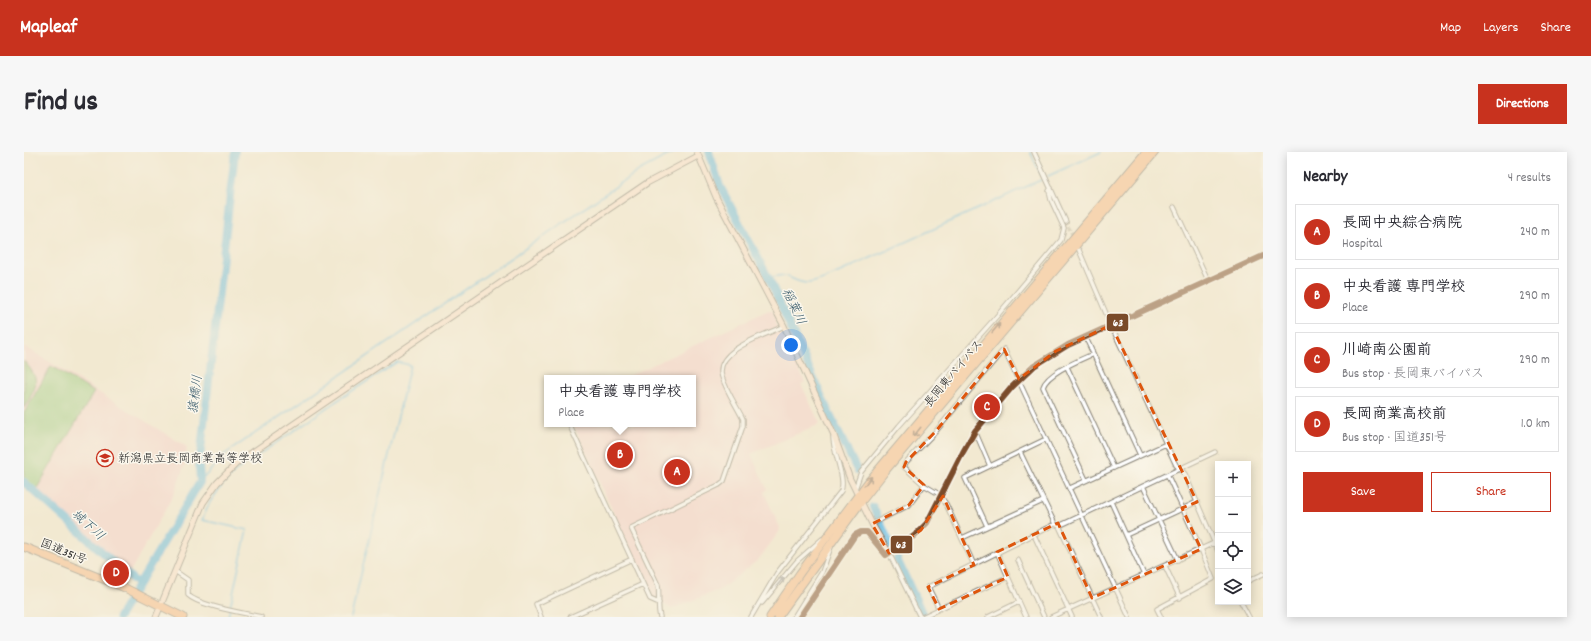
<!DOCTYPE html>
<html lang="en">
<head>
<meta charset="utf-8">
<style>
  body { margin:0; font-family:Dekko,"Klee One",sans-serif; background:#f7f7f7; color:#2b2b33 }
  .controls { position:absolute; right:12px; bottom:12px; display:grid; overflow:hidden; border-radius:0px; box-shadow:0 2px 10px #0003 }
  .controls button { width:36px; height:36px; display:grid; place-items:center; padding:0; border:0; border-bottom:1px solid #e1e1e2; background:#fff; color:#2b2b33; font:20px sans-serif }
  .you { position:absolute; left:767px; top:193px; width:14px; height:14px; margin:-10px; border:3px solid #fff; border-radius:50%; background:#1a73e8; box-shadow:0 0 0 6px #1a73e833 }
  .badge { display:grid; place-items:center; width:26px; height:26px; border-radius:50%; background:#c8321e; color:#fff; font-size:13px; font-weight:700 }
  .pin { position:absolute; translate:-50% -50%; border:2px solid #fff; box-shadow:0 1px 4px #0006 }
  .popup { position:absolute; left:520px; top:223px; width:152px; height:52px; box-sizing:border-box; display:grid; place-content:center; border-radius:0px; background:#fff; filter:drop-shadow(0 1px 3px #0005); font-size:13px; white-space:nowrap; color:#7c7c81 }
  .popup b { font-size:15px; color:#2b2b33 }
  .popup::after { content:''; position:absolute; left:50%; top:100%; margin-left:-8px; border:8px solid transparent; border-top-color:#fff }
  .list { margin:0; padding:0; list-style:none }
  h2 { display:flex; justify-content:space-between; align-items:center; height:52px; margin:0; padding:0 16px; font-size:17px }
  h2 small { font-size:13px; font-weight:400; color:#7c7c81 }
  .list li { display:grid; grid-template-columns:26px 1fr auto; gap:12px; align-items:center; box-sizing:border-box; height:56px; margin:0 8px 8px; padding:0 8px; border:1px solid #e1e1e2; border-radius:0px }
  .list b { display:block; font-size:15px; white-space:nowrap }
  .list p { margin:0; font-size:13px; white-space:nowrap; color:#7c7c81 }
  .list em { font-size:13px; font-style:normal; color:#7c7c81 }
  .actions { display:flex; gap:8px; padding:12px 16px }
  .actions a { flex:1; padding:9px 0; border:1px solid #c8321e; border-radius:0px; text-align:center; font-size:14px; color:#c8321e }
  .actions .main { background:#c8321e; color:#fff }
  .icon { flex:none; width:22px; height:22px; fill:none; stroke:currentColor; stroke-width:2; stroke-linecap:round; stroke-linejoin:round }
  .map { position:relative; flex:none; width:1239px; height:465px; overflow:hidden; border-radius:0px }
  header { display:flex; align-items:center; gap:24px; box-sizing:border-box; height:56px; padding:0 20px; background:#c8321e; color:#fff }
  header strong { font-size:19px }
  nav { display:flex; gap:22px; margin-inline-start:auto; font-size:14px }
  .intro { display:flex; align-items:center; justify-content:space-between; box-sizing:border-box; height:96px; padding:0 24px }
  h1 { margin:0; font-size:28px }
  .button { padding:10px 18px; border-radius:0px; background:#c8321e; color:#fff; font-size:14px; font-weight:700 }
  main { display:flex; gap:24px; padding:0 24px }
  aside { flex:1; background:#fff; border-radius:0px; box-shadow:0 2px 10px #0003 }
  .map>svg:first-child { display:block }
  .built { fill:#f7d0cc }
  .green { fill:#92c779; stroke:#57724a }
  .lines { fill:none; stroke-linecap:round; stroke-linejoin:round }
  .stream { stroke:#64bae1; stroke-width:1.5 }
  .river { stroke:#64bae1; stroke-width:8 }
  .street-tunnel { stroke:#c7c0ad; stroke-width:3.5; stroke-dasharray:3.5 2; stroke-linecap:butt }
  .street-casing { stroke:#878276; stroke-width:5.5 }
  .secondary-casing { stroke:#878276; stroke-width:7 }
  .highway-casing { stroke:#878276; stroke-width:9 }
  .street { stroke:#fff; stroke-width:3.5 }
  .secondary { stroke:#fde4d1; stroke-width:5 }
  .highway { stroke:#fabc8b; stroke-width:7 }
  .bus-1-casing { stroke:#fbf7ec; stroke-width:9 }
  .bus-1 { stroke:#7a4b2a; stroke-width:6 }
  .oneway { stroke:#8b6c54 }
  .oneway2 { stroke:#999 }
  .marked { fill:none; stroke:#de560d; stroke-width:3; stroke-dasharray:8 5; stroke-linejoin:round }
  .labels { text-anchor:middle; stroke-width:3; stroke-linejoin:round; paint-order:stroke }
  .street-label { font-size:12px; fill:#1c1c1c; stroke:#fbf7ec }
  .poi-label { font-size:12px; fill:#1c1c1c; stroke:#fbf7ec; text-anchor:start }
  .water-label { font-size:13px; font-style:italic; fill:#395b6b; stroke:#fbf7ec }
  .line-badge { stroke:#fbf7ec; stroke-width:1.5 }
  .badge-label { font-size:11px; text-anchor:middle; font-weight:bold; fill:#fff }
</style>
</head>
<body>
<header>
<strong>Mapleaf</strong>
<nav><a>Map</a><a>Layers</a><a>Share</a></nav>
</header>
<div class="intro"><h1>Find us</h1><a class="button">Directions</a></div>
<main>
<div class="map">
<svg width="1239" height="465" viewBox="0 0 1239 465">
  <rect width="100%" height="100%" fill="#fbf7ec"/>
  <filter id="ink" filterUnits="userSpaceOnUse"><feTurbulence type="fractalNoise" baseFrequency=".025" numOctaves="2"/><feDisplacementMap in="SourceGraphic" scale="8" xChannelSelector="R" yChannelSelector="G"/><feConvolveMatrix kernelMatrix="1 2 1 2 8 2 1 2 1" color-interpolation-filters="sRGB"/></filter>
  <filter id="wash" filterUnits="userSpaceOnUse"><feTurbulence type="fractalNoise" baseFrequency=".012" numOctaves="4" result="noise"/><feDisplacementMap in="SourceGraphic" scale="16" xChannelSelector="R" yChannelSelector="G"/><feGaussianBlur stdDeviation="0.9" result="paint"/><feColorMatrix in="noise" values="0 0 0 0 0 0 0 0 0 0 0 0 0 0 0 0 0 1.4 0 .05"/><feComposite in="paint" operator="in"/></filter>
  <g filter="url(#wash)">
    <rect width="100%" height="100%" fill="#f2e9d1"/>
    <path class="built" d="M745 158 749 159 753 167 751 171 757 182 760 183 781 230 777 232 796 272 727 302 743 337 740 340 756 376 755 380 734 408 697 437 648 457 628 445 549 272H669V226H601Z
      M0 194 163 295 161 312 150 342 103 425 0 330Z"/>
    <path class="green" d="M0 209C18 230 13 233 0 256Z
      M27 214 70 240 12 338 0 328V261Z"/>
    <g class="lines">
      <path class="stream" d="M1024 24 1077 0
        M745 127C764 117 768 132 785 131 795 130 806 124 816 120L1019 27 1006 0
        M176 330 201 302 616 18 650 0
        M204 465 223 378 178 368 186 350 199 332 213 318 311 250 373 210 386 213 327 465"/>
      <path class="river" d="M685 0 696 34 745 127 804 259 833 318
        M0 330 113 431
        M849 355 867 394
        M873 407 900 465
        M95 465 176 330C176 318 173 310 177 298L211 0"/>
    </g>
  </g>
  <g filter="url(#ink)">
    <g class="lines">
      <path class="street-tunnel" d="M1042 70 1050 86"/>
      <g class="street-casing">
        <path id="street" d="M1010 0 1042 70
          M1150 55 1184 128
          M1055 98 1087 173 1152 313 1161 322 1194 399
          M1061 184 1116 303
          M1043 215 1090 316
          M545 272 626 447 635 451
          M951 279 966 314
          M996 300 1031 372
          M1062 328 1019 235C1023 221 1056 208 1069 202
          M1119 334 1154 408
          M1046 336 1142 292
          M831 337 837 320 875 274 972 165 1037 88 1040 76 1027 48 1025 39 1027 36
          M1087 350 1120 423
          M848 372 885 353 900 333
          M963 374 941 326 1022 287
          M1035 374 1077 465
          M1010 383 1048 465
          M1102 383 1173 350
          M938 386 1019 349
          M973 400 1002 465
          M865 401 896 465
          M994 408 1020 465
          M950 413 922 352 915 342 900 333 880 315 882 310 912 279 980 197 1105 465
          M1141 414 1156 446
          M151 419 164 428V443C175 454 221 461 237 465
          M1224 429 1239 422
          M1217 450 1225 465
          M738 451 773 409 798 387
          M915 457 984 425
          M517 465 512 452 608 407
          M546 465 619 432
          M636 465C633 454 636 444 634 433L607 376 695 333 700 329 719 274V267C712 253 703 240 698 225 689 198 742 183 760 174
          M727 465 753 421 817 339C822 326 809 301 809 285
          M770 465 798 420 807 395
          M776 465 831 383 837 380H843L862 403 890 384 903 371 939 300 951 279 988 235 1010 214 1044 193 1239 104
          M898 465 915 457 904 435 1031 372 1035 374 1191 300
          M964 465 995 450
          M1027 465 1190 391
          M1137 465 1133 457 1189 427 1177 397 1144 324"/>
      </g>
      <g class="secondary-casing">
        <path id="secondary" d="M673 0 692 45 760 174 809 281 826 327 848 372 865 401
          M132 465 179 351 193 331 214 310 623 31 674 4"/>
      </g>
      <g class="highway-casing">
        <path id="highway" d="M0 395 101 436 159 465
          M746 465 776 421 844 330 1122 0
          M754 465 837 350 862 318 1131 0"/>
      </g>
      <use href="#street" class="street"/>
      <use href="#secondary" class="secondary"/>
      <use href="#highway" class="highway"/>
      <g class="bus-1-casing">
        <path id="bus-1" d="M776 465 831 383 837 380H843L862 403 890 384 903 371 939 300 951 279 988 235 1010 214 1044 193 1239 104"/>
      </g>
      <use href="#bus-1" class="bus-1"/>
    </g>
    <defs><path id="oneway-shaft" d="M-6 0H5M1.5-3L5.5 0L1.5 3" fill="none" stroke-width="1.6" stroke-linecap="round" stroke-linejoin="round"/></defs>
    <g class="oneway">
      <use href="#oneway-shaft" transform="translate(972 176) rotate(-50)"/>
      <use href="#oneway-shaft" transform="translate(893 280) rotate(129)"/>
      <use href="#oneway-shaft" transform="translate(844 329) rotate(-51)"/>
    </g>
    <use class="oneway2" href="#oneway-shaft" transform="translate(756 430) rotate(-50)"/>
  </g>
  <path d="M0 0H1239V465H0ZM1087 173 1173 350 1158 356 1177 397 1068 446 1034 371 973 400 984 425 915 457 904 435 950 413 919 344 897 378 865 401 848 372 885 353 900 333 880 315 882 310 912 279 977 199 980 197 995 227 1032 199Z" fill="#f2e9d1" fill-opacity=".55" fill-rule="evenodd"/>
  <path class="marked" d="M1087 173 1173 350 1158 356 1177 397 1068 446 1034 371 973 400 984 425 915 457 904 435 950 413 919 344 897 378 865 401 848 372 885 353 900 333 880 315 882 310 912 279 977 199 980 197 995 227 1032 199Z"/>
  <defs>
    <g id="school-ring" transform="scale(0.9)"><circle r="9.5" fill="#fbf7ec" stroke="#c8321e" stroke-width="1.5"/><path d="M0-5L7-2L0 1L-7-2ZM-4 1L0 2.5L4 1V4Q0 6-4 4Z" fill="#c8321e"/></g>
  </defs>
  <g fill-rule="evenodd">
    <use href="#school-ring" x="81" y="306"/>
  </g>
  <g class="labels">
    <g class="street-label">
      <text transform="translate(929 221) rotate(-50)" y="4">長岡東バイパス</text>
      <text transform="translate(40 399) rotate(22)" y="4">国道351号</text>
    </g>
    <g class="poi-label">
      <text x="94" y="310">新潟県立長岡商業高等学校</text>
    </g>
    <g class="water-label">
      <text transform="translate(771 154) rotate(65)" y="5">稲葉川</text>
      <text transform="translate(170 242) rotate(-83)" y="5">猿橋川</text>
      <text transform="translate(65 372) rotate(42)" y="5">城下川</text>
    </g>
  </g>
  <g class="line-badge">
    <rect x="1082" y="161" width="23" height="19" rx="4" fill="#7a4b2a"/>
    <rect x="866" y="383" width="23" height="19" rx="4" fill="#7a4b2a"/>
  </g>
  <g class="badge-label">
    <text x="1094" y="174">63</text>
    <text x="877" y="396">63</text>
  </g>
</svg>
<div class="controls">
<button>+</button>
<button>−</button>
<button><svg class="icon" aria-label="locate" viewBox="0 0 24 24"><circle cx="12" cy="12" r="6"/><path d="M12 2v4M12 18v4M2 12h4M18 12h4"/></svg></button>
<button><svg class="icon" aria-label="layers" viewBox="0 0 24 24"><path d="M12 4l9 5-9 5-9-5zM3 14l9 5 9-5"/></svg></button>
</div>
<div class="you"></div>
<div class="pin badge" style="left:653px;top:320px">A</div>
<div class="pin badge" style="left:596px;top:303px">B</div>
<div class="popup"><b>中央看護 専門学校</b>Place</div>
<div class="pin badge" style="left:963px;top:255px">C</div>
<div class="pin badge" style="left:92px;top:421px">D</div>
</div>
<aside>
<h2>Nearby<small>4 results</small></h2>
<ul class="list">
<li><span class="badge">A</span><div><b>長岡中央綜合病院</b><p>Hospital</p></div><em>240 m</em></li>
<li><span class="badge">B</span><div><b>中央看護 専門学校</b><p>Place</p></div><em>290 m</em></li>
<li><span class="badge">C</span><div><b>川崎南公園前</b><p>Bus stop · 長岡東バイパス</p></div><em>290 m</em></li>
<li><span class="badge">D</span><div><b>長岡商業高校前</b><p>Bus stop · 国道351号</p></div><em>1.0 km</em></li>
</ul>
<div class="actions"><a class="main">Save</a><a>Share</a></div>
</aside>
</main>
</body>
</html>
